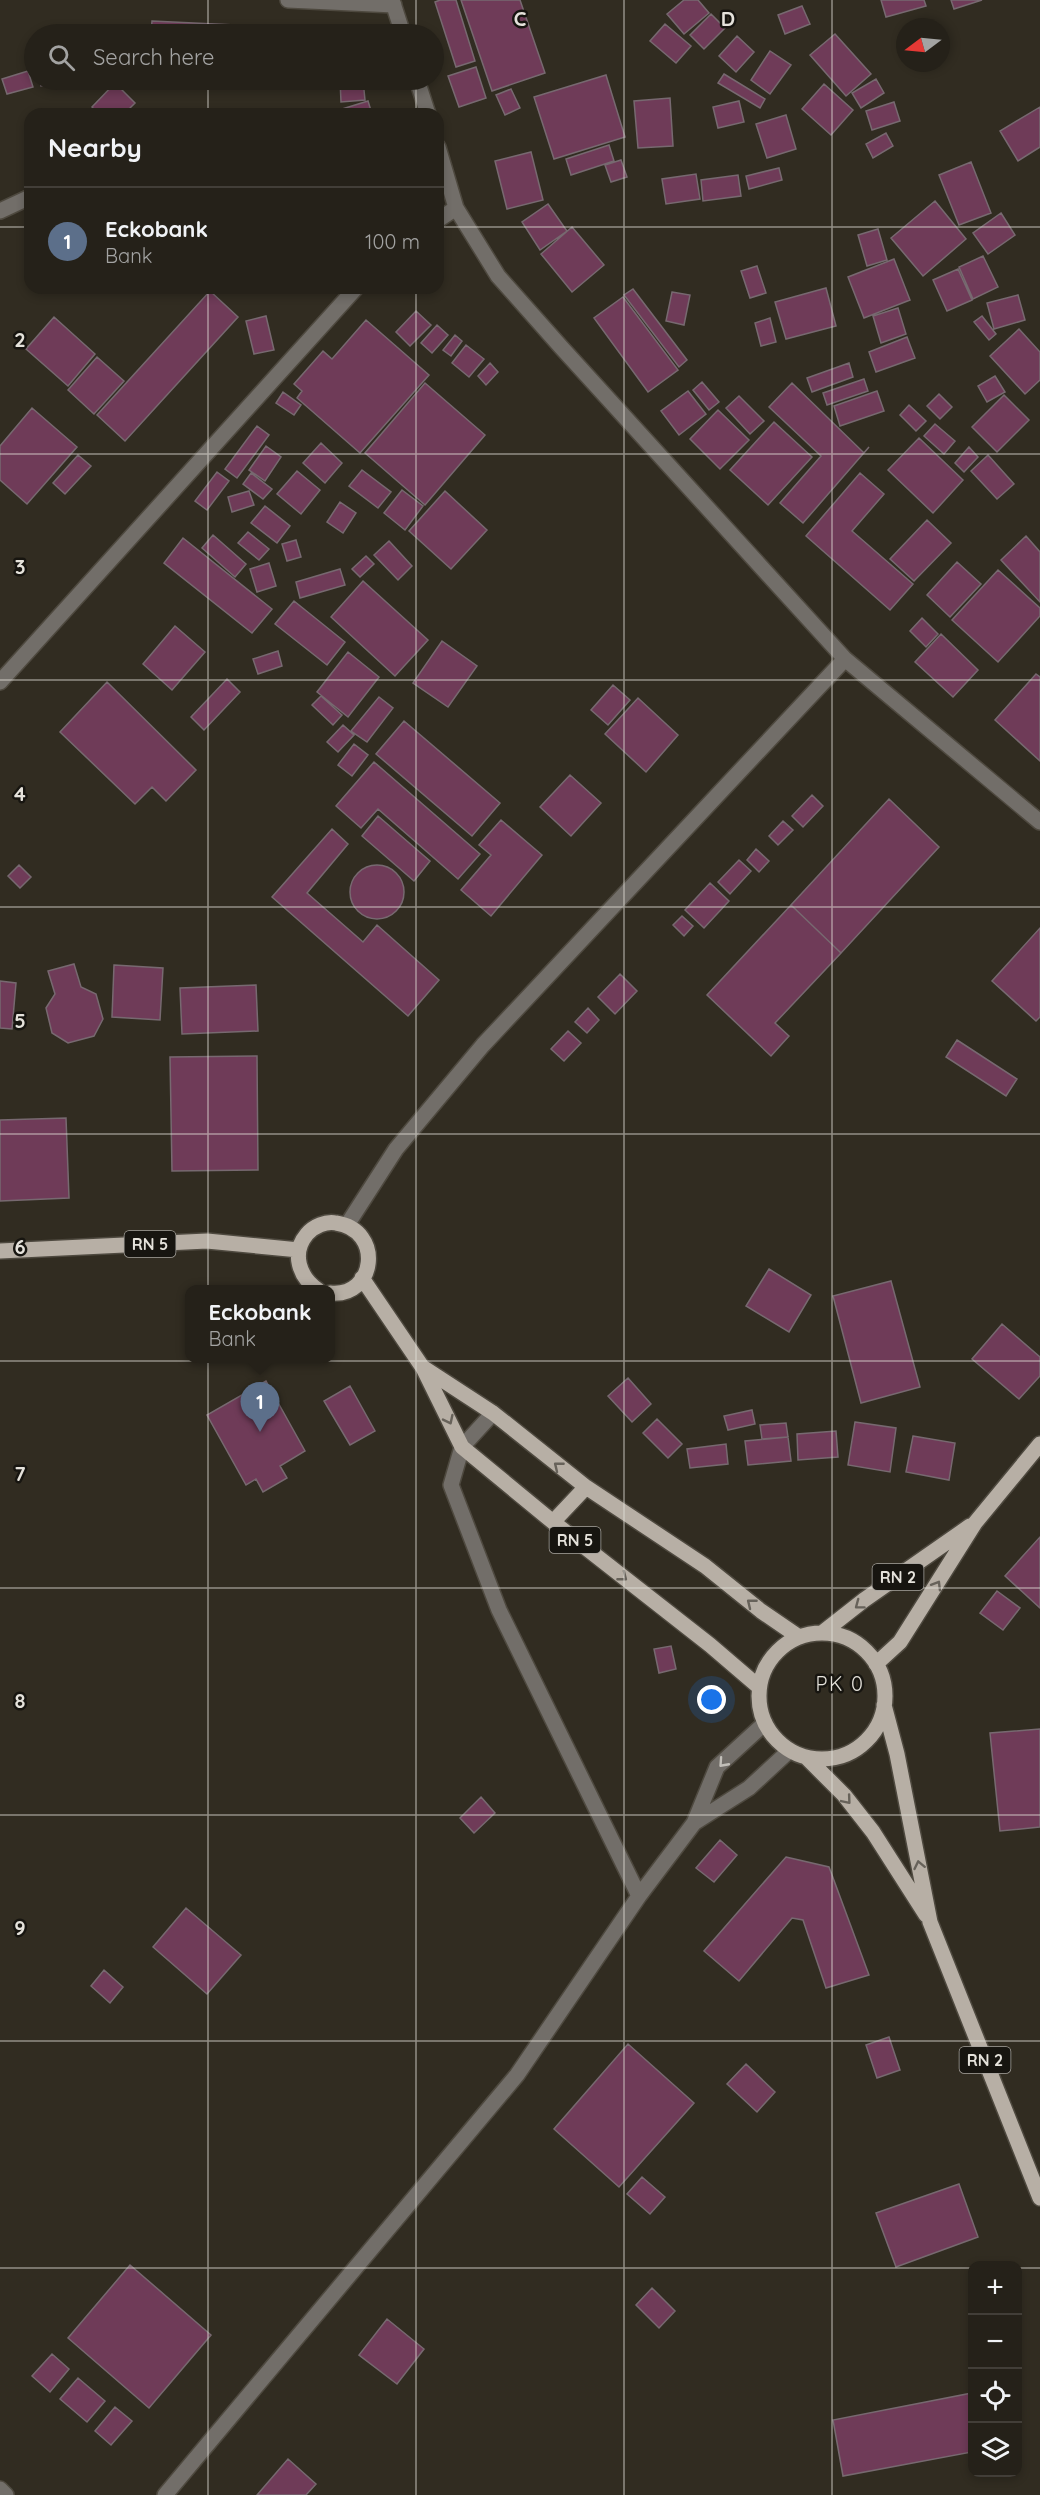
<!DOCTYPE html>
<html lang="en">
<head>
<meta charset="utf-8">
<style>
  body { margin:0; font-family:Quicksand,sans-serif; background:#312e26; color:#f1f3f6 }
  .controls { position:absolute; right:18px; bottom:18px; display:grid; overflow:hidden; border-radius:12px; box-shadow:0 3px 9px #0003 }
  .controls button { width:54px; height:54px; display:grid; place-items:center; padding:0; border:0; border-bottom:2px solid #423e38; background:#252119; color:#f1f3f6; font:30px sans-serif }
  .compass { position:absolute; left:896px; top:18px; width:54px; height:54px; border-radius:50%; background:#252119; box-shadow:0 3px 9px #0003; rotate:254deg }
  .you { position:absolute; left:712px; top:1700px; width:21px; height:21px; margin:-15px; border:4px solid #fff; border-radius:50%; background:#1a73e8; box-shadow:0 0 0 9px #1a73e833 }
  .badge { display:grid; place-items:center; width:39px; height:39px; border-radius:50%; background:#53cdc9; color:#fff; font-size:20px; font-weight:700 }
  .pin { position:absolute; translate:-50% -50px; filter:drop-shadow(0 2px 3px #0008) }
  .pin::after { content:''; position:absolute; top:32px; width:21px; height:18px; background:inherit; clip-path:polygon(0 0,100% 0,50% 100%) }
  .popup { position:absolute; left:185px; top:1285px; width:150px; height:78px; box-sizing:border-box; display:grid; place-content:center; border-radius:12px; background:#252119; filter:drop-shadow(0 2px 4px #0005); font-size:20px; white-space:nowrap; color:#a3a3a2 }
  .popup b { font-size:22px; color:#f1f3f6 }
  .popup::after { content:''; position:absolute; left:50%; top:100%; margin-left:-12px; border:12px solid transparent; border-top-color:#252119 }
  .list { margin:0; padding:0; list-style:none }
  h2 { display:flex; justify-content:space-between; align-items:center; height:78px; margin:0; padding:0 24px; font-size:26px }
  h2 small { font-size:20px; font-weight:400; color:#a3a3a2 }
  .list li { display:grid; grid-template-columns:39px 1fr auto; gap:18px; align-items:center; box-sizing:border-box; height:108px; padding:0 24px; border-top:2px solid #423e38 }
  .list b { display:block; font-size:22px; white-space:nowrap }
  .list p { margin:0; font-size:20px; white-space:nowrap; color:#a3a3a2 }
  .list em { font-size:20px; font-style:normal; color:#a3a3a2 }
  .icon { flex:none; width:33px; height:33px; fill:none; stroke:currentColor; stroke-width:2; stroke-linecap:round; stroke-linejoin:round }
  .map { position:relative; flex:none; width:1040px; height:2495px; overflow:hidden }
  .search { position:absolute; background:#252119; box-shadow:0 3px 9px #0003; left:24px; top:24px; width:420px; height:66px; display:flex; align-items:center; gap:15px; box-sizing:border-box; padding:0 21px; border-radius:33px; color:#a3a3a2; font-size:22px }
  .panel { position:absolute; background:#252119; box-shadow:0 3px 9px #0003; left:24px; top:108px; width:420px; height:186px; border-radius:18px }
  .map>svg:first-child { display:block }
  .building { fill:#6f3b58; stroke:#776970; stroke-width:1.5 }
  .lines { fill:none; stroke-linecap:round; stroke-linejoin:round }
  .minor-casing { stroke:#4e493f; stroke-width:18 }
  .major-casing { stroke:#4e493f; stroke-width:18 }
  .minor { stroke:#726e69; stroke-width:15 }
  .major { stroke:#b7afa5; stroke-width:15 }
  .oneway { stroke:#67625a }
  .oneway2 { stroke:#c2bfb9 }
  .grid { fill:none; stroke:#e5e2db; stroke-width:1.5; stroke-opacity:0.55 }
  .labels { text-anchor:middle; stroke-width:5; stroke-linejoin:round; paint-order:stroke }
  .shield { fill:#171510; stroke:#a7a49e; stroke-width:1.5 }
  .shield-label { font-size:16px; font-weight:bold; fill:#e5e2db }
  .neighbourhood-label { font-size:20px; letter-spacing:1.5px; fill:#e5e2db; stroke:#171510 }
  .grid-label { font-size:20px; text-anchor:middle; font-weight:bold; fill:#e5e2db; stroke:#171510; stroke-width:5; stroke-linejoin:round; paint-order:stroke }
</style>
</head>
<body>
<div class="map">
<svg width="1040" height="2495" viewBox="0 0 1040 2495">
  <rect width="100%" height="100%" fill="#312c21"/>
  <path class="building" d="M440 0H456L475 61 456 67 435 2Z
    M461 0H520L545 73 492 91Z
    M684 0H698L709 13 684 34 667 14Z
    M881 0H924L926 6 886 17Z
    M951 0H982L954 9Z
    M802 6 810 24 785 34 778 15Z
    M711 14 725 28 704 49 690 35Z
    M152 21 235 25 234 34H151Z
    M665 24 691 46 676 63 650 41Z
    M835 34 871 74 846 96 810 55Z
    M737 36 754 52 736 72 719 56Z
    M770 51 791 65 770 94 751 80Z
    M476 67 486 98 459 107 448 76Z
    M28 71 33 87 7 94 2 79Z
    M724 74 765 99 760 108 718 83Z
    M606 75 625 137 554 159 534 97Z
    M876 79 884 93 861 108 852 93Z
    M40 80H75L41 86Z
    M273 80H302L303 84 274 87Z
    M309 80H333L332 87 309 85Z
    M340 80H363L365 100 341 102Z
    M115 83 135 103 124 114H99L92 107Z
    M824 84 853 110 831 135 802 109Z
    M511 89 520 108 505 115 496 95Z
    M670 98 673 146 638 148 634 101Z
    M368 101 372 114H343L342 109Z
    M739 101 744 122 718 128 713 107Z
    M894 102 900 121 872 130 866 111Z
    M1040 107V147L1018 161 1000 131Z
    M786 115 796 149 767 158 756 124Z
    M886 133 893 146 873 158 866 144Z
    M609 145 614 161 571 175 566 159Z
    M531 152 543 200 507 209 495 161Z
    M621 160 627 177 611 182 605 165Z
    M971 162 991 213 959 225 939 175Z
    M779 168 782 180 749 189 746 176Z
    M696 174 700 199 666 204 662 179Z
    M738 175 741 196 703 201 701 180Z
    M935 201 966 239 923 276 891 238Z
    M548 204 567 231 540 250 522 222Z
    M1001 213 1015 235 988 254 973 233Z
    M572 227 604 265 572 292 541 254Z
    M878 229 887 260 867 266 858 235Z
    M983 256 998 287 973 299 959 267Z
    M894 259 910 300 864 318 848 277Z
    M757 266 766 293 750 298 741 271Z
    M958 269 972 300 947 311 933 280Z
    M826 288 836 326 786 339 775 302Z
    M633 289 687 360 679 367 624 295Z
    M210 291 238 317 125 441 97 415Z
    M672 292 690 295 684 325 666 321Z
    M1018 295 1025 320 994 329 987 303Z
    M623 297 678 370 648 392 594 318Z
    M898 308 906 334 881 343 873 316Z
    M416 311 431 325 410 346 396 332Z
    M266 316 274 350 254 354 246 321Z
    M982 316 996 334 989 340 974 322Z
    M54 317 95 354 68 386 26 349Z
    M770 318 776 342 761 346 755 323Z
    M366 320 429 375 360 453 297 398 302 391 294 384 323 351 332 359Z
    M437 325 448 335 432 353 421 343Z
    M1019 329 1040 352V380L1025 394 990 356Z
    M455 335 462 341 451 356 443 350Z
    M907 337 915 358 876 372 869 352Z
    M466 345 484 359 469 377 452 363Z
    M97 357 124 381 94 414 68 390Z
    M490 363 498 372 486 385 478 376Z
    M849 363 853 377 812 392 807 378Z
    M995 376 1005 392 987 402 978 386Z
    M864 379 868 391 827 405 823 393Z
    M702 382 719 402 709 410 693 390Z
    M425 383 485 435 425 505 365 453Z
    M792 383 864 453 869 447 803 523 780 503 821 456 769 407Z
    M688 391 706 414 679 435 661 411Z
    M877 391 884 411 840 426 834 406Z
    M283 392 301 405 294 415 276 403Z
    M939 394 952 407 940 419 927 406Z
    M1004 395 1029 420 997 452 972 427Z
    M739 396 764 421 750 434 726 408Z
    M909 405 926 421 916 431 900 415Z
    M32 408 77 447 27 504 0 480V446Z
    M718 410 749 440 720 469 690 439Z
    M774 422 812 457 768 505 730 470Z
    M935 424 955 441 944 454 924 436Z
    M257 426 269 435 237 478 225 469Z
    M919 438 963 480 933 513 888 470Z
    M321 443 342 463 325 483 303 463Z
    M266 446 281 457 265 481 249 470Z
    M969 447 978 457 964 472 955 463Z
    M78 455 91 466 65 494 53 483Z
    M988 455 1014 484 997 499 971 471Z
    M362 470 391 492 378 508 349 486Z
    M297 471 320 490 301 514 277 494Z
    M217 472 229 481 207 510 195 501Z
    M251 473 272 489 263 499 243 484Z
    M860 473 884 494 852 531 913 584 890 610 806 536Z
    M402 490 423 506 405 530 384 513Z
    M249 491 254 505 232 512 228 497Z
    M445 491 487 530 451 569 409 531Z
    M340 502 356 513 343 533 327 522Z
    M265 506 290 526 277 543 251 523Z
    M927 520 951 543 914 581 890 559Z
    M248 532 269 549 259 560 238 543Z
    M213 535 246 564 235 577 202 548Z
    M1026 536 1040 552V602L1001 560Z
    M183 538 272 609 252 633 164 563Z
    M296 540 301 557 287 561 282 544Z
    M389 541 412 566 398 580 374 555Z
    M366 556 374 564 360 577 352 569Z
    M957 562 981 584 950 617 927 595Z
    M269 563 276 586 257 592 250 569Z
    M340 569 345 585 300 598 296 582Z
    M998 570 1040 608V616L998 662 952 620Z
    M363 581 428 640 395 676 331 617Z
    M294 601 345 642 327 665 275 624Z
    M922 618 938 634 926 647 910 631Z
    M175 626 205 652 172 690 143 664Z
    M941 634 978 670 953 697 915 662Z
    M442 641 477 666 448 707 413 683Z
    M278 651 282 666 258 674 253 659Z
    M348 652 379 677 348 717 317 692Z
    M1036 674 1040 677V761L995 720Z
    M227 679 240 692 204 730 191 717Z
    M107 682 196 770 166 801 152 787 135 804 60 732Z
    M613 685 630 700 608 725 591 710Z
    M321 696 342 715 333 725 312 705Z
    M379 697 393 708 367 742 351 731Z
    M638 698 678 735 646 772 605 734Z
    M404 721 500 803 472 836 376 754Z
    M343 725 354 735 338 752 327 742Z
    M354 744 368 755 352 776 338 765Z
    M374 762 480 854 458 879 378 809 361 828 336 806Z
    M570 775 601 803 571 836 540 807Z
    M812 795 823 806 803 827 792 816Z
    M889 799 939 847 841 953 791 905Z
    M378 816 430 861 414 881 362 836Z
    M501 820 542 855 491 916 461 890 491 855 479 845Z
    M783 821 793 830 778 845 769 836Z
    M332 829 348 844 307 893 363 942 377 925 439 980 408 1016 272 897Z
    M756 849 769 861 759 872 747 860Z
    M739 860 751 871 730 894 718 882Z
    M350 892a27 27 0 1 1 54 0a27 27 0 1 1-54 0Z
    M19 865 31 877 20 888 8 876Z
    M710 883 729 901 704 928 685 910Z
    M791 905 841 953 775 1023 789 1036 771 1056 707 995Z
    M682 916 693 926 684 936 673 925Z
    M1040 928V1017L1036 1021 992 981Z
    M74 964 81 987 96 994 103 1019 94 1036 68 1043 52 1033 46 1008 55 994 48 971Z
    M114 965 163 968 160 1020 112 1017Z
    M620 974 637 991 615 1014 598 997Z
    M0 981 16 983 12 1029 0 1028Z
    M256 985 258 1031 182 1034 180 988Z
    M588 1008 599 1020 587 1033 575 1022Z
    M568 1031 581 1043 564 1061 551 1049Z
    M957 1040 1017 1079 1006 1096 946 1057Z
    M257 1056 258 1170 172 1171 170 1057Z
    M66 1118 69 1198 0 1201V1120Z
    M769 1269 811 1295 789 1332 746 1306Z
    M891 1281 920 1387 861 1403 833 1296Z
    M1002 1324 1040 1357V1376L1019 1399 972 1359Z
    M628 1378 651 1404 632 1422 608 1396Z
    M266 1381 305 1451 280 1466 287 1478 263 1492 256 1479 246 1485 207 1415Z
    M350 1386 375 1431 350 1445 324 1401Z
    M752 1410 755 1424 728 1430 724 1416Z
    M657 1419 682 1444 668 1458 643 1433Z
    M855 1422 896 1428 890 1472 848 1465Z
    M786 1423 788 1437 762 1439 760 1425Z
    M836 1431 838 1457 798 1460 797 1434Z
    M913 1436 955 1443 949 1480 906 1472Z
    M788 1437 791 1461 748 1465 745 1441Z
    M726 1444 728 1464 690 1468 687 1449Z
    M1040 1537V1608L1005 1576Z
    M997 1591 1020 1608 1003 1630 980 1613Z
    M671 1646 676 1669 659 1673 654 1649Z
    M1040 1729V1827L1000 1831 990 1733Z
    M481 1797 495 1813 474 1833 460 1818Z
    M720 1840 737 1855 714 1882 696 1868Z
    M786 1857 829 1867 869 1975 826 1988 803 1920 792 1918 739 1981 704 1951Z
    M186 1908 241 1955 207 1994 153 1947Z
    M104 1970 123 1987 110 2003 91 1986Z
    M889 2037 900 2070 877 2078 866 2045Z
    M628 2044 694 2103 619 2187 554 2129Z
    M746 2064 775 2092 757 2112 727 2084Z
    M642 2177 665 2197 650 2214 627 2194Z
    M959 2184 978 2237 896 2267 876 2213Z
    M130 2265 211 2335 149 2408 68 2338Z
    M652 2288 675 2311 659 2328 636 2305Z
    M387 2319 424 2349 397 2384 359 2355Z
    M52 2354 69 2369 50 2392 32 2376Z
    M78 2378 105 2401 87 2422 60 2399Z
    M972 2393V2452L843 2476 833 2420Z
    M115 2407 132 2421 111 2445 95 2431Z
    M288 2459 316 2484 306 2495H257Z"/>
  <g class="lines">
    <g class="minor-casing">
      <path id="minor" d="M288 0 394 5
        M392 0 403 34
        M417 80 428 114
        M438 147 456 208 498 276 561 347 845 659 1040 822
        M0 211 30 197
        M438 220 456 208
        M0 682 356 288
        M347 1225 396 1149 483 1045 845 659
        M493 1413 462 1447 451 1485 499 1610 639 1896
        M694 1823 749 1788 789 1751
        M0 2489 6 2495
        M165 2495 517 2075 639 1896 694 1823 717 1767 765 1723"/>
    </g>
    <g class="major-casing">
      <path id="major" d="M0 1251 207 1241 299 1250
        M362 1278 423 1368 462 1447 553 1522 710 1645 759 1687
        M318 1290C299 1277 291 1253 307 1234 314 1226 326 1221 336 1223 384 1230 376 1298 330 1293
        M424 1368 493 1413 586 1487 705 1566 761 1611 799 1637
        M553 1522 586 1487
        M822 1633 864 1600 970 1526
        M759 1696a63 63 0 1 1 126 0a63 63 0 1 1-126 0Z
        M876 1664 900 1642 975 1523 1040 1444
        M884 1705 897 1754 930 1922 1040 2198
        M807 1758 844 1795 873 1832 926 1915"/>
    </g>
    <use href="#minor" class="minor"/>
    <use href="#major" class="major"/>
  </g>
  <defs><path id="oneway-chevron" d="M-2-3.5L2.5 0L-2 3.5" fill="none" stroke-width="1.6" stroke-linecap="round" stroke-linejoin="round" transform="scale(1.5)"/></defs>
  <g class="oneway">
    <use href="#oneway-chevron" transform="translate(449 1420) rotate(64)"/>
    <use href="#oneway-chevron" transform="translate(558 1466) rotate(-141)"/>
    <use href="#oneway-chevron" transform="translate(623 1577) rotate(38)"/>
    <use href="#oneway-chevron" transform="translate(937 1585) rotate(-59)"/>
    <use href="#oneway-chevron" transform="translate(751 1603) rotate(-141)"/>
    <use href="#oneway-chevron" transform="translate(859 1605) rotate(143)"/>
    <use href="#oneway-chevron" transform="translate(847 1800) rotate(50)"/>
    <use href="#oneway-chevron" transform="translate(919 1865) rotate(-102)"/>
  </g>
  <use class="oneway2" href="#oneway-chevron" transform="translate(723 1763) rotate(132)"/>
  <path class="grid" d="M208 0V34M416 0V34M624 0V2495M832 0V2495M208 80V114M416 80V114M0 227H30M438 227H1040M208 288V2495M416 288V2495M0 454H1040M0 680H1040M0 907H1040M0 1134H1040M0 1361H1040M0 1588H1040M0 1815H1040M0 2041H1040M0 2268H972M1018 2268H1040"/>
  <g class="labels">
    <g class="shield">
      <rect x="124.5" y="1231" width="51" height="26" rx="4.5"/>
      <rect x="549.5" y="1527" width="51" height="26" rx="4.5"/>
      <rect x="872.5" y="1564" width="51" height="26" rx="4.5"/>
      <rect x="959.5" y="2047" width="51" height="26" rx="4.5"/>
    </g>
    <g class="shield-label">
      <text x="150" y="1250">RN 5</text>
      <text x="575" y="1546">RN 5</text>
      <text x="898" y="1583">RN 2</text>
      <text x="985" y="2066">RN 2</text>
    </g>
    <g class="neighbourhood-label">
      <text x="840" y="1691">PK 0</text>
    </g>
  </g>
  <g class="grid-label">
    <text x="520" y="26">C</text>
    <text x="728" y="26">D</text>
    <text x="20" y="347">2</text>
    <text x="20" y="574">3</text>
    <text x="20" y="801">4</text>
    <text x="20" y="1028">5</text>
    <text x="20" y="1254">6</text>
    <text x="20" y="1481">7</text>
    <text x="20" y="1708">8</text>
    <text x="20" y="1935">9</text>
  </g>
</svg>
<div class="controls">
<button>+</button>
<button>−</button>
<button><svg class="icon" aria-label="locate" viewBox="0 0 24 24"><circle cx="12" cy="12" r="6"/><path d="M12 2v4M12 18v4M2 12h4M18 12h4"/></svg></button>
<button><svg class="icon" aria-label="layers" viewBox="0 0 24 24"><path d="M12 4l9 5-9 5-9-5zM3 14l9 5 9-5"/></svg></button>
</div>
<svg class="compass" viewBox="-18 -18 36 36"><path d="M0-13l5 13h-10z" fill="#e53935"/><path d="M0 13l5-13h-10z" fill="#a3a3a2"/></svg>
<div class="you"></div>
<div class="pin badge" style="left:260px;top:1432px;background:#5c6f8a">1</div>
<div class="popup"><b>Eckobank</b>Bank</div>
<div class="search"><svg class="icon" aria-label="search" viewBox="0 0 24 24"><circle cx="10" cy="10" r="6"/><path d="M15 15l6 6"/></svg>Search here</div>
<section class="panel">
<h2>Nearby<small></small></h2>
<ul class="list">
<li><span class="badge" style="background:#5c6f8a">1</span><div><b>Eckobank</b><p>Bank</p></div><em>100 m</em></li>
</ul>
</section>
</div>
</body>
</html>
